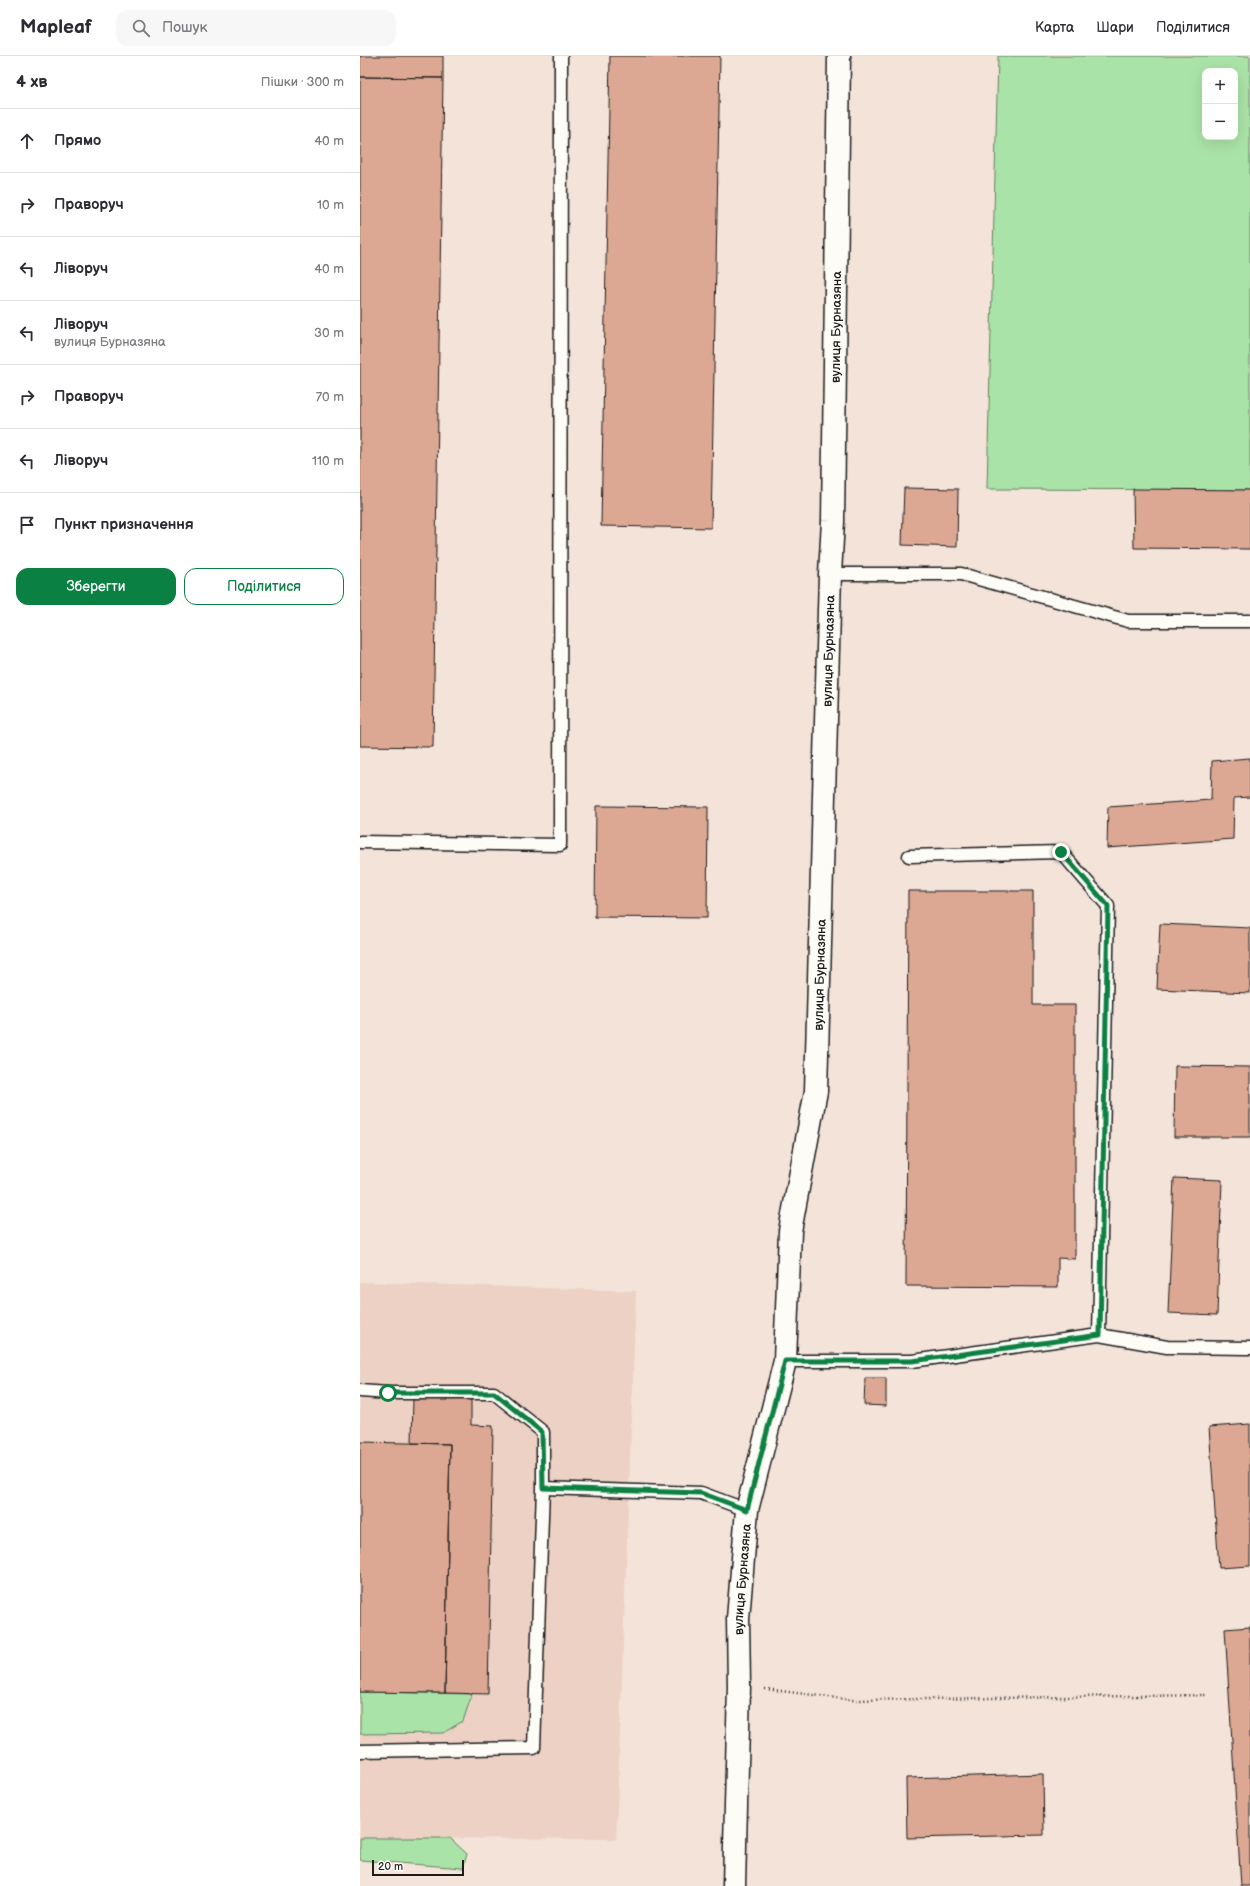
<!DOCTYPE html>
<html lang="uk">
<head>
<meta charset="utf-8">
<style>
  body { margin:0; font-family:"Balsamiq Sans",sans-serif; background:#f7f7f7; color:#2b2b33 }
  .controls { position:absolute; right:12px; top:12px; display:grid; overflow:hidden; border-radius:8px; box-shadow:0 4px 16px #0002 }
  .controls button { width:36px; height:36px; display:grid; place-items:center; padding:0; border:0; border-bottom:1px solid #e1e1e2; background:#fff; color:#2b2b33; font:20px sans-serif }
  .scale { position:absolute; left:12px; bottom:10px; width:92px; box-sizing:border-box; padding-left:4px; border:2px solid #1c1c1c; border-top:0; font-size:11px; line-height:14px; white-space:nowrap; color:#1c1c1c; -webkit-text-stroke:3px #fdfcf7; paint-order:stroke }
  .stop { position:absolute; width:12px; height:12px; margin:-9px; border:3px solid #0b8043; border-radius:50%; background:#fff }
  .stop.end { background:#0b8043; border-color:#fff; box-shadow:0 1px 4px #0008 }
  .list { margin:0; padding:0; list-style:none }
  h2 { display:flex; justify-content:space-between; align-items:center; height:52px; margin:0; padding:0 16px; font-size:17px }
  h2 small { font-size:13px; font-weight:400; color:#7c7c81 }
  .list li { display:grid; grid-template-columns:26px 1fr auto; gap:12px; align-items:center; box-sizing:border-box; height:64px; padding:0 16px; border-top:1px solid #e1e1e2 }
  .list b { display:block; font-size:15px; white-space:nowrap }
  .list p { margin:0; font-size:13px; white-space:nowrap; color:#7c7c81 }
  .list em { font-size:13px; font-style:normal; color:#7c7c81 }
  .actions { display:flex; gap:8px; padding:12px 16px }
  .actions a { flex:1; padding:9px 0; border:1px solid #0b8043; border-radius:12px; text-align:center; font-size:14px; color:#0b8043 }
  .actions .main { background:#0b8043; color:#fff }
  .icon { flex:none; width:22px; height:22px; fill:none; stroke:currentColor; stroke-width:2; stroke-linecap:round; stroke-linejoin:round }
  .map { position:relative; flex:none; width:890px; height:1830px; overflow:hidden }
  header { display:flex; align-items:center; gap:24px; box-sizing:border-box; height:56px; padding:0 20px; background:#fff; border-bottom:1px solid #e1e1e2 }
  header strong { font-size:19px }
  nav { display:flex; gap:22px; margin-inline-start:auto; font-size:14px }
  .search { width:280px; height:36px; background:#f7f7f7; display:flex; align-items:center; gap:10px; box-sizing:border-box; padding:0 14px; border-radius:12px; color:#7c7c81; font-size:15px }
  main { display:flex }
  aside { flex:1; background:#fff }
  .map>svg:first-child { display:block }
  .built { fill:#ecd1c4 }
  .green { fill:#aae3a7; stroke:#638062; fill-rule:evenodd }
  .building { fill:#dda893; stroke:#1c1c1c }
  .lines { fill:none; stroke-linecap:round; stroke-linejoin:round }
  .service-casing { stroke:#1c1c1c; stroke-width:15 }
  .minor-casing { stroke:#1c1c1c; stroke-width:25 }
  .path { stroke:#1c1c1c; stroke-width:2.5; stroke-dasharray:1 3; stroke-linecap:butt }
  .service { stroke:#fdfcf7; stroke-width:12 }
  .minor { stroke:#fdfcf7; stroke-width:22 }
  .route { stroke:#0b8043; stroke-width:5 }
  .labels { text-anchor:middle; stroke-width:4; stroke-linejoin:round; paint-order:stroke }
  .street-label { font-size:13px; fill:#1c1c1c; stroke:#fdfcf7 }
</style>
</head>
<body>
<header>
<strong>Mapleaf</strong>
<div class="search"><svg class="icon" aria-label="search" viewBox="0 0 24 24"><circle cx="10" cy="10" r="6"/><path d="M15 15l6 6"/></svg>Пошук</div>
<nav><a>Карта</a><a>Шари</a><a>Поділитися</a></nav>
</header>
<main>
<aside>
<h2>4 хв<small>Пішки · 300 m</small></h2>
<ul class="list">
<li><svg class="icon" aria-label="ahead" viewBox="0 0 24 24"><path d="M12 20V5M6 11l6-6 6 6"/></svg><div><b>Прямо</b></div><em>40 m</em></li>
<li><svg class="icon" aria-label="right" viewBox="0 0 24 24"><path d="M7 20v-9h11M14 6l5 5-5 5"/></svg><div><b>Праворуч</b></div><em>10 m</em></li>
<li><svg class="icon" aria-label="left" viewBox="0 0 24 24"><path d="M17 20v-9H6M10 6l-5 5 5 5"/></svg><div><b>Ліворуч</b></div><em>40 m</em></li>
<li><svg class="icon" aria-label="left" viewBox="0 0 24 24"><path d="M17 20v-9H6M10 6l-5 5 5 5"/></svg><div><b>Ліворуч</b><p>вулиця Бурназяна</p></div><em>30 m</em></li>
<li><svg class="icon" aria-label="right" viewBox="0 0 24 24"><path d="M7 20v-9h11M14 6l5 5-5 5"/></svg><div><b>Праворуч</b></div><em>70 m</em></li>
<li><svg class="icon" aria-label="left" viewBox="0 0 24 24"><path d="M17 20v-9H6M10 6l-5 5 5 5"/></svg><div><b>Ліворуч</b></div><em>110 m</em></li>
<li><svg class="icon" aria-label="arrive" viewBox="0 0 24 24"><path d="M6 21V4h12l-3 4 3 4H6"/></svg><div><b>Пункт призначення</b></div></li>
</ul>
<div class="actions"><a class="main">Зберегти</a><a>Поділитися</a></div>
</aside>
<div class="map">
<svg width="890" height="1830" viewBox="0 0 890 1830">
  <rect width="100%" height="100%" fill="#f3e3d9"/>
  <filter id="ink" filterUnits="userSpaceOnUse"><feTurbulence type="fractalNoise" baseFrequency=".025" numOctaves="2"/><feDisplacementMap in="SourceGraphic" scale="8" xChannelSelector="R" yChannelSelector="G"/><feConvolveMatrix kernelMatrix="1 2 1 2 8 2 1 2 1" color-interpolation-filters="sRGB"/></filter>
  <g filter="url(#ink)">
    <path class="built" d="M0 1226 276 1235 256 1783 0 1782Z"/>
    <path class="green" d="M638 0H890V434L627 433ZM845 15H875V81H845Z
      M0 1636 112 1638 103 1665 83 1677 0 1678Z
      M0 1782H90L107 1798 103 1812 0 1804Z"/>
    <path class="building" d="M0 0H83V22L0 21Z
      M250 0H360L351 472 241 470Z
      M0 21 83 22 73 691 0 690Z
      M544 432 598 433 597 491 542 489Z
      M773 433 890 434V493L774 492Z
      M890 702V741L874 742 873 783 747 792 748 751 851 744 852 705Z
      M236 750 348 751 347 862 235 861Z
      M548 835H673V949H715V1203L698 1202V1231L546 1230Z
      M800 868 890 872V937L797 933Z
      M815 1010 890 1011V1081H814Z
      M814 1122 862 1124 857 1259 808 1257Z
      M505 1322H526V1350L504 1349Z
      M53 1342 111 1343V1369L133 1370 128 1638 85 1637 90 1388 52 1387Z
      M890 1368V1510L859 1512 849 1371Z
      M0 1386 90 1388 85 1637 0 1636Z
      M890 1571V1830H881L865 1573Z
      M683 1718 684 1779 547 1782 546 1722Z"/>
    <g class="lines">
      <g class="service-casing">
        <path id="service" d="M470 518H601L768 565H890
          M0 786 200 789 201 0
          M739 1279 807 1291 890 1292
          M425 1305H552L739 1279 748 850 701 796 549 800
          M0 1335 28 1337H134L183 1376V1432L174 1692 0 1695
          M183 1432 341 1437 387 1454"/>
      </g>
      <g class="minor-casing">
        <g id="minor">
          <path id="s1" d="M374 1830 379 1630 378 1563 387 1454 425 1305 430 1175 456 1035 470 518 473 465 479 0"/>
        </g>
      </g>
      <path class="path" d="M405 1633 493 1644 847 1639"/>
      <use href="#service" class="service"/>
      <use href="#minor" class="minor"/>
    </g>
  </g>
  <g class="lines" filter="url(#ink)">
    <path class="route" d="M28 1337H134L182 1376 183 1432 341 1437 387 1454 425 1305H552L740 1279 748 850 701 796"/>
  </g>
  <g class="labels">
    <g class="street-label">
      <text dy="5" stroke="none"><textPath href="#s1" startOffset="1567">вулиця Бурназяна</textPath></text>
      <text dy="5" stroke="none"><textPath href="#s1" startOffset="1243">вулиця Бурназяна</textPath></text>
      <text dy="5" stroke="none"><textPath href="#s1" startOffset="919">вулиця Бурназяна</textPath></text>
      <text dy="5" stroke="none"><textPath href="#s1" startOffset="307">вулиця Бурназяна</textPath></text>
    </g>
  </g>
</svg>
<div class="controls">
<button>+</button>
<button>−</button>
</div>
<div class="scale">20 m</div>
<div class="stop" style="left:28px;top:1337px"></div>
<div class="stop end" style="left:701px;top:796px"></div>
</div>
</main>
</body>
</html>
